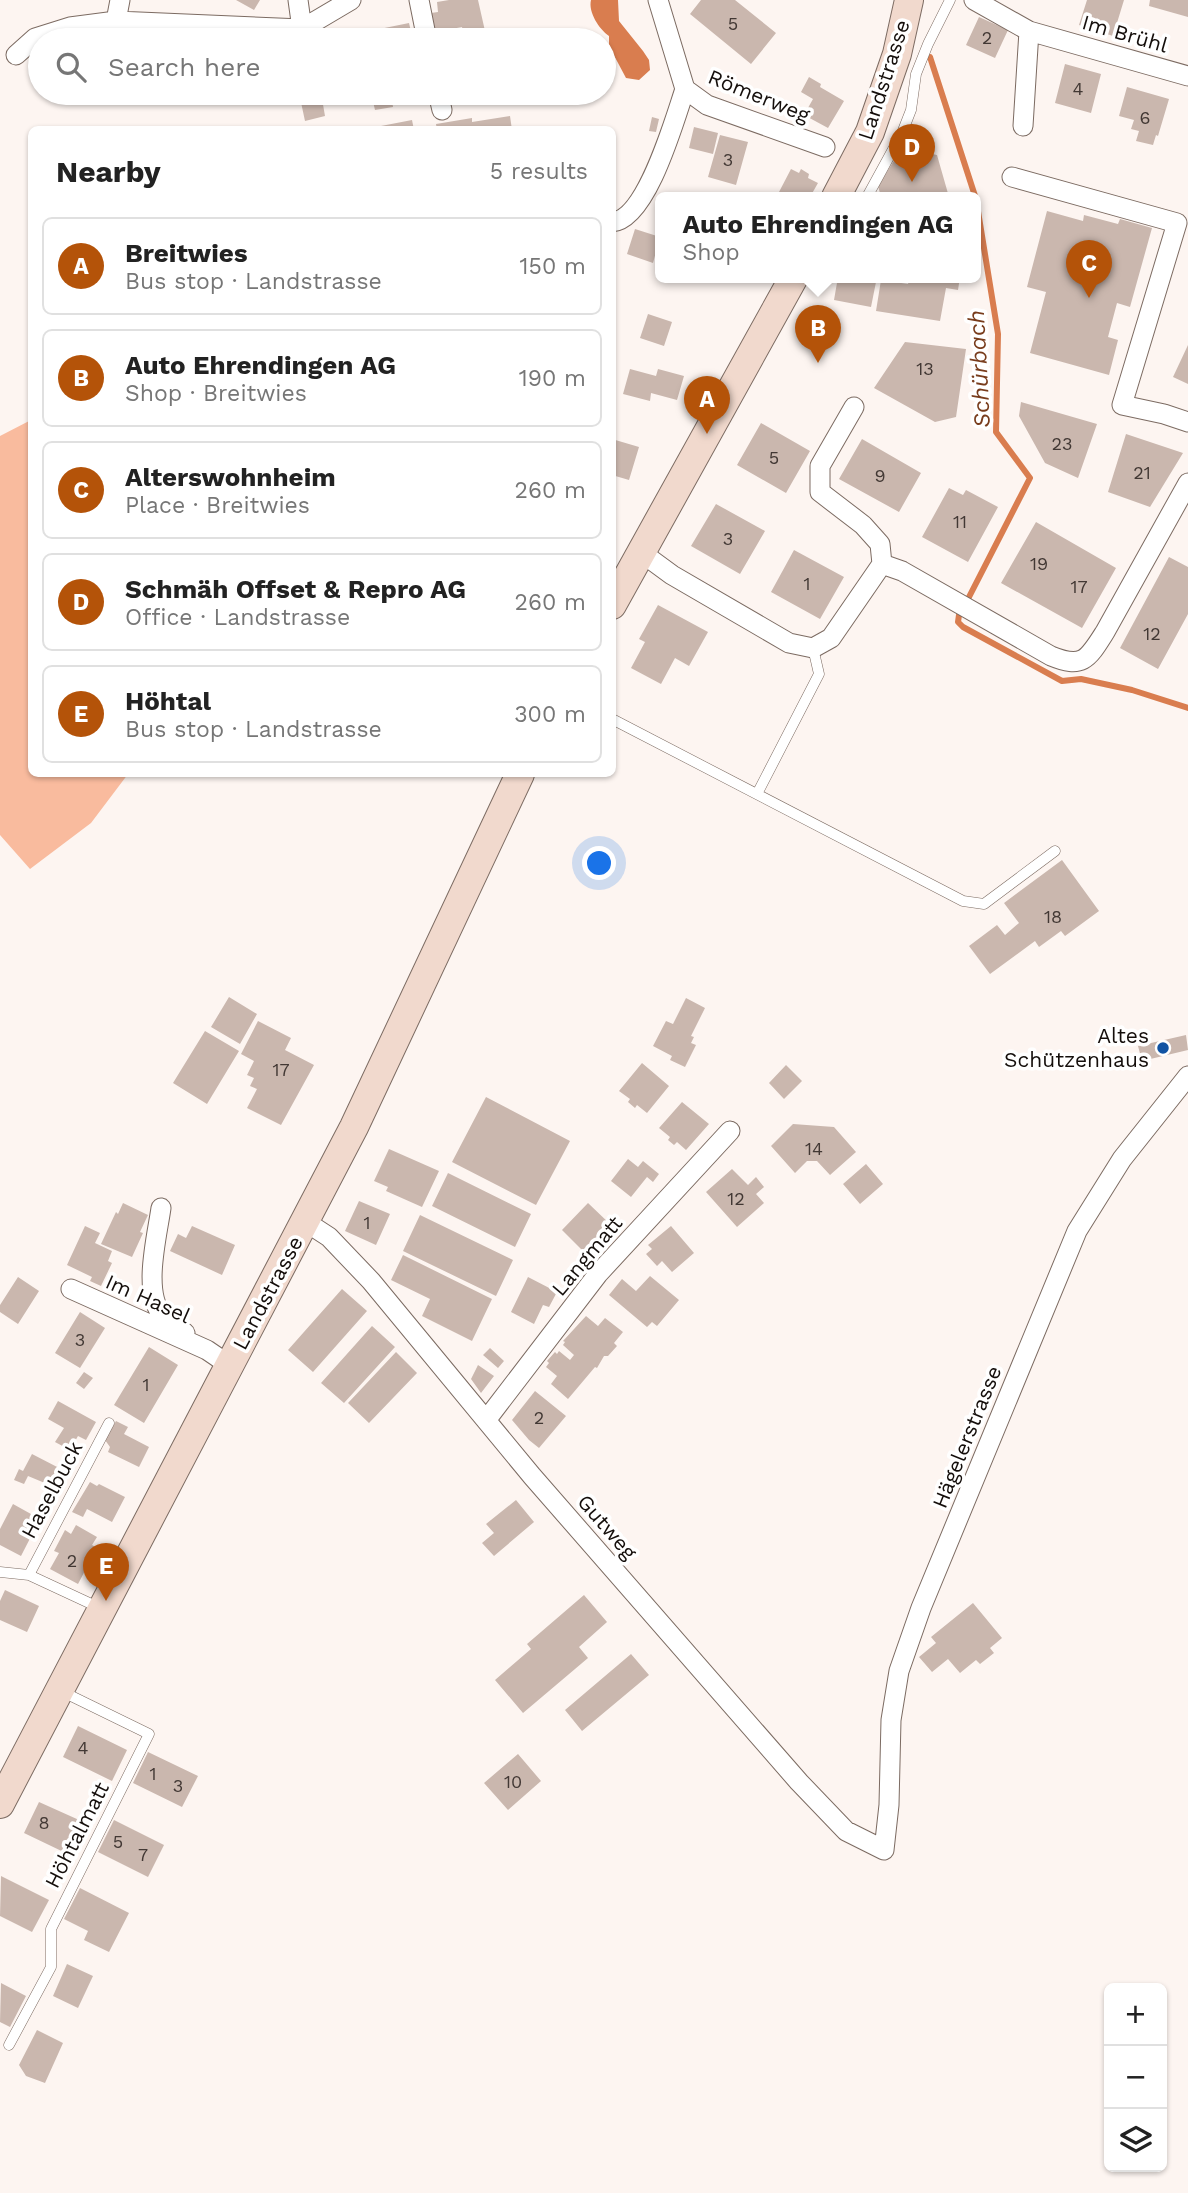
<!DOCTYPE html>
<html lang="en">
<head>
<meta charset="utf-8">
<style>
  body { margin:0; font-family:"Work Sans",sans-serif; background:#f6f6f6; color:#222 }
  .controls { position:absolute; right:21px; bottom:21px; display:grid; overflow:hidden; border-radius:10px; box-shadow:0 2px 5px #0004 }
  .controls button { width:63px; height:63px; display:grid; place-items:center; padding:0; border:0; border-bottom:2px solid #e0e0e0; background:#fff; color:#222; font:35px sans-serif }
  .you { position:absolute; left:600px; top:864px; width:24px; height:24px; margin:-18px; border:5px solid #fff; border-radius:50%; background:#1a73e8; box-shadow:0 0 0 10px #1a73e833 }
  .badge { display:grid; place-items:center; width:46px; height:46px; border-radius:50%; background:#b45309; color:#fff; font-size:23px; font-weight:700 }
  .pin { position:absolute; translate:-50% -58px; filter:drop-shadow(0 2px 4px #0008) }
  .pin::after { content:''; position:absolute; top:37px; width:24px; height:21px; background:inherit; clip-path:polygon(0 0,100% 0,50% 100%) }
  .popup { position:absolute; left:655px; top:192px; width:326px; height:91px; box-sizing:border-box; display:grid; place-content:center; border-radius:10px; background:#fff; filter:drop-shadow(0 2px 5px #0005); font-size:23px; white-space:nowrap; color:#767676 }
  .popup b { font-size:26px; color:#222 }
  .popup::after { content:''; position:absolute; left:50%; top:100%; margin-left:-14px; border:14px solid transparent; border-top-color:#fff }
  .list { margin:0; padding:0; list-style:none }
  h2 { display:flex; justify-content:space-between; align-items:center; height:91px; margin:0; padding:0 28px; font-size:30px }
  h2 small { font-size:23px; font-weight:400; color:#767676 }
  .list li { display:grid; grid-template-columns:46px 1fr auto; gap:21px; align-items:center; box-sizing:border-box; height:98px; margin:0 14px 14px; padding:0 14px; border:2px solid #e0e0e0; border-radius:10px }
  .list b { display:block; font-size:26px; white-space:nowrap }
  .list p { margin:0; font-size:23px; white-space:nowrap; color:#767676 }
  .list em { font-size:23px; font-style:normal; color:#767676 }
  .icon { flex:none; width:38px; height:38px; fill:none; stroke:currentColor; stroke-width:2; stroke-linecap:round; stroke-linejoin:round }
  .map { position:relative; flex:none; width:1188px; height:2193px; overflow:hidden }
  .search { position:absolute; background:#fff; box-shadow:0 2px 5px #0004; left:28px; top:28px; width:588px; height:77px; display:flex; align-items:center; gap:18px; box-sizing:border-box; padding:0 24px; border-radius:38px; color:#767676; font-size:26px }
  .panel { position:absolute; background:#fff; box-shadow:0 2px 5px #0004; left:28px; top:126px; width:588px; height:651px; border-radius:10px }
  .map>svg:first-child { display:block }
  .green { fill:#f9bb9e }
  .water { fill:#d97d4f }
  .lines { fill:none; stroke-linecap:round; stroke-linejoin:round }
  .stream { stroke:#d97d4f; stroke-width:6 }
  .building { fill:#cab7ae }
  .service-casing { stroke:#7c6b62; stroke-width:11 }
  .minor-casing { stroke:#7c6b62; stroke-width:21 }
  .secondary-casing { stroke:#7c6b62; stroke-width:30 }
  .service { stroke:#fff; stroke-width:10 }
  .minor { stroke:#fff; stroke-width:19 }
  .secondary { stroke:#f1d9cd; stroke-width:28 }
  .poi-dot { fill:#1153a3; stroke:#fff; stroke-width:2.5 }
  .labels { text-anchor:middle; stroke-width:7; stroke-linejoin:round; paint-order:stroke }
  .number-label { font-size:18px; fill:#423834 }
  .street-label { font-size:21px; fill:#140e0b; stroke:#fff }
  .poi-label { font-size:21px; fill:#140e0b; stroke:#fff; text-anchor:end }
  .water-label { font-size:23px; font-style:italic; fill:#783c1c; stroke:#fff }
</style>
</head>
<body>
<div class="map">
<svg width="1188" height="2193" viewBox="0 0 1188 2193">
  <rect width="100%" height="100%" fill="#fdf5f1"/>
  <path class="green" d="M31 420 32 774H128L91 823 30 869 0 835V436Z"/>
  <path class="water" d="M591 0H618L619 21 643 51 649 60 650 70 639 80 626 78 609 46V36C599 29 588 12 591 0Z"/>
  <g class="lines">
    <path class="stream" d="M930 57 976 199 998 334 996 432 1030 478 968 599
      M959 615 958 622 963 627 1062 681 1081 679 1132 690 1188 708"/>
  </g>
  <path class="building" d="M236 0H260L254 10Z
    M449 0H478L485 31 464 35 462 27 435 32 431 13 438 12 437 2Z
    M701 0H735L776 33 751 64 690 14Z
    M1087 0H1124L1113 36 1079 25Z
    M1150 0H1188V17L1149 6Z
    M979 17 1008 30 995 58 966 45Z
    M409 23 413 40H367L365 32Z
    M346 28 349 40H336L334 30Z
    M1065 64 1101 74 1091 113 1055 103Z
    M809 77 821 84 820 87 844 101 828 128 804 115 813 99 801 92Z
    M1127 87 1169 99 1158 136 1156 135 1153 145 1136 141 1139 131 1131 129 1134 120 1119 116Z
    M299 93H321L325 116 305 121Z
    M371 93H391L393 107 375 110Z
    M462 93H476L477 97 463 100Z
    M510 116 512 130H437L436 124 472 118V122Z
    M652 117 659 119 656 132 649 131Z
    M412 120 414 130H382L381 126Z
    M694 127 718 133 713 154 689 148Z
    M720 135 748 142 736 185 708 177Z
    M902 148 937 155 949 197H881L878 186Z
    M791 169 799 173 801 169 809 174 808 178 818 183 810 197H789L779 192Z
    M1047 211 1083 221 1084 215 1118 224 1120 219 1152 228 1130 307 1117 303 1108 337 1118 340 1109 375 1030 353 1046 292 1027 287Z
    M635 229 660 237 653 263 627 254Z
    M838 277H877L871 307 834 300Z
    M910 277 944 280V277H960L958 290 946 288 940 321 876 311 881 280 908 284Z
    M648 314 672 322 664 346 640 338Z
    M905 342 966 349 956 417 935 422 874 388Z
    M1188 345V384L1173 377Z
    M630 369 656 376 658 369 684 376 677 400 651 393 650 401 623 394Z
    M1021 402 1097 424 1078 478 1045 463 1019 416Z
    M761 423 810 451 786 493 737 465Z
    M1126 434 1183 453 1150 507 1108 492Z
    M612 439 639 447 629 480 612 475Z
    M862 439 921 473 899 512 839 479Z
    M949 488 963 495 966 490 998 507 968 562 922 537Z
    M716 504 765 531 740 574 691 546Z
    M1036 522 1116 568 1082 628 1001 583Z
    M794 550 844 577 820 619 771 592Z
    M1169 557 1188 567V614L1158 669 1120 648Z
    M658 605 708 632 689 666 675 658 661 684 631 668 645 642 639 639Z
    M1062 860 1099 911 1065 936 1061 931 1039 947 1035 941 990 974 969 946 997 925 1005 935 1019 923 1004 903Z
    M229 997 257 1014 240 1044 211 1027Z
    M686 998 705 1008 691 1036 694 1037 691 1043 696 1045 685 1067 670 1060 672 1056 653 1046 666 1021 673 1024Z
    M258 1021 291 1038 285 1050 314 1065 281 1125 247 1108 257 1089 250 1086 254 1078 247 1075 254 1061 241 1054Z
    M205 1031 239 1051 207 1104 173 1083Z
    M1186 1035 1188 1050 1142 1061 1138 1046Z
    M642 1063 669 1086 647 1113 637 1105 635 1108 628 1102 630 1099 619 1091Z
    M786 1065 802 1081 784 1099 769 1083Z
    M486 1097 570 1141 536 1205 452 1162Z
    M682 1102 709 1124 686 1150 677 1142 674 1145 668 1140 670 1137 659 1128Z
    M793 1124 834 1127 856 1152 830 1175 817 1161H807L795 1173 771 1146Z
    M389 1149 439 1171 422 1207 386 1191 388 1187 374 1181Z
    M628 1159 638 1167 643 1161 659 1174 653 1182 647 1177 631 1197 611 1181Z
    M866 1164 883 1184 860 1204 843 1184Z
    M732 1169 748 1185 756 1177 764 1187 756 1194 764 1203 737 1227 706 1192Z
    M448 1173 531 1214 515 1247 432 1206Z
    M359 1201 390 1214 376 1245 345 1231Z
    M123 1203 148 1215 140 1232 143 1233 132 1257 101 1244 116 1212 118 1214Z
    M588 1203 611 1225 585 1253 562 1230Z
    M420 1215 513 1260 496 1296 403 1251Z
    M85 1226 100 1233 95 1243 112 1251 108 1261 112 1263 101 1286 90 1281 92 1277 67 1265Z
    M192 1226 235 1245 222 1275 170 1251 178 1234 186 1238Z
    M671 1226 694 1253 672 1272 662 1261 657 1266 646 1254 652 1249 648 1245Z
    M403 1255 492 1299 472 1341 422 1316 430 1299 391 1280Z
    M650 1276 679 1300 657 1326 652 1322 647 1327 609 1295 622 1279 636 1291Z
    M18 1277 39 1291 18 1324 0 1312V1305Z
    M528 1277 557 1292 549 1307 543 1305 534 1324 511 1312Z
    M342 1289 367 1311 313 1372 288 1350Z
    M80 1312 105 1328 80 1368 55 1353Z
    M586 1316 598 1326 605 1318 623 1332 614 1343 617 1346 608 1356H604L597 1368 595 1367 568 1399 551 1384 557 1376 546 1367 549 1363 547 1361 555 1352 557 1354 559 1351 570 1360 574 1355 563 1345 565 1342 563 1341Z
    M372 1326 395 1347 344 1403 321 1383Z
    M149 1347 178 1365 144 1423 114 1405Z
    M490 1348 504 1361 498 1368 483 1355Z
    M396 1352 417 1373 369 1423 348 1403Z
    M478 1365 494 1376 481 1393 471 1379Z
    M84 1372 93 1378 84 1389 76 1383Z
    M535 1391 566 1416 539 1448 529 1440 512 1420Z
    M58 1401 96 1422 86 1440 78 1436 70 1450 55 1442 64 1428 48 1419Z
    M116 1421 128 1427 124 1434 149 1447 139 1467 108 1452 110 1447 105 1440Z
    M32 1454 61 1469 63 1465 67 1467 62 1477 58 1475 52 1486 28 1476 24 1484 14 1480 19 1469 23 1471Z
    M90 1482 97 1486 99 1484 125 1497 112 1522 87 1509 83 1517 72 1512Z
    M516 1500 534 1522 494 1556 482 1543 494 1533 486 1524Z
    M13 1504 40 1519 21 1556 0 1545V1529Z
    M76 1525 97 1537 92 1545 97 1548 78 1584 50 1569 59 1553 54 1551 65 1530 71 1534Z
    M5 1590 39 1606 27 1632 0 1620V1601Z
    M584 1595 607 1622 579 1647 588 1658 523 1713 495 1680 531 1649 527 1644Z
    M973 1603 1002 1638 990 1648 994 1653 980 1664 976 1660 960 1673 948 1659 932 1672 919 1657 936 1643 931 1637Z
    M631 1654 649 1675 582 1731 565 1710Z
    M78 1726 127 1750 112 1781 63 1757Z
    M148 1752 198 1776 182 1807 133 1783Z
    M518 1754 541 1781 508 1810 484 1783Z
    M39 1802 88 1824 72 1856 24 1833Z
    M114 1820 164 1845 148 1877 98 1852Z
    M1 1876 49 1900 32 1932 0 1916Z
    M80 1888 129 1913 109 1952 84 1940 88 1931 64 1919Z
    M67 1964 93 1976 78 2008 53 1996Z
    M1 1983 26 1996 10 2027 0 2022Z
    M37 2030 63 2043 45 2083 26 2076 19 2065Z"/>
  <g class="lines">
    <g class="service-casing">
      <path id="service" d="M867 197 902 133 911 110 916 74 928 44 950 0
        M612 719 963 901 984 904 1055 851
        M757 794 819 674 813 648
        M0 1572 29 1575 100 1608
        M29 1575 109 1423
        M9 2045 51 1967V1929L149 1734 63 1692"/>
    </g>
    <g class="minor-casing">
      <path id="minor" d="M298 0 302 29
        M419 0 427 40
        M658 0 685 89 707 105 825 147
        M974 0 1029 31 1188 76
        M116 21 120 0
        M16 55 35 38 70 27 116 21 302 29 351 0
        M438 93 442 110
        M1023 126 1029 31
        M1012 177 1177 223 1122 405 1164 414 1188 422
        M612 222C647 220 675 118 685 89
        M642 553 672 575 789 643 813 648 831 638 882 564 880 544 863 525 820 492V466L854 407
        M882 564 902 571 1051 656C1083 669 1088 659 1105 632L1188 483
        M161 1208C157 1237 142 1293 163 1316 169 1323 178 1328 185 1333
        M306 1222 329 1237 371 1281 532 1476 799 1782 846 1831 884 1850 889 1805 891 1720 899 1671 921 1608 1077 1231 1122 1159 1188 1076
        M71 1289 207 1350 229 1365
        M487 1419 598 1274 730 1131"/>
    </g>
    <g class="secondary-casing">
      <path id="secondary" d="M836 197 870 132 897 54 909 0
        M612 605 794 277
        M0 1804 354 1127 520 774"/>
    </g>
    <use href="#service" class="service"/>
    <use href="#minor" class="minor"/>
    <use href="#secondary" class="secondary"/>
  </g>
  <circle class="poi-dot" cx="1163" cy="1048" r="7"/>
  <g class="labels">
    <g class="number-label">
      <text x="733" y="30">5</text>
      <text x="987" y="44">2</text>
      <text x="1078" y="95">4</text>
      <text x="1145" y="124">6</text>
      <text x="728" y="166">3</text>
      <text x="925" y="375">13</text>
      <text x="1062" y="450">23</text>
      <text x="774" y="464">5</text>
      <text x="1142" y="479">21</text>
      <text x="880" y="482">9</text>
      <text x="960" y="528">11</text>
      <text x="728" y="545">3</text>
      <text x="1039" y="570">19</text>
      <text x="807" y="590">1</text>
      <text x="1079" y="593">17</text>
      <text x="1152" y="640">12</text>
      <text x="1053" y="923">18</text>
      <text x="281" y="1076">17</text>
      <text x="814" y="1155">14</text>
      <text x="736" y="1205">12</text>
      <text x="367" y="1229">1</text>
      <text x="80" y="1346">3</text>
      <text x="146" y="1391">1</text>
      <text x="539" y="1424">2</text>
      <text x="72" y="1567">2</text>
      <text x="83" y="1754">4</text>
      <text x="153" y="1780">1</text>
      <text x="513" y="1788">10</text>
      <text x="178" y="1792">3</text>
      <text x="44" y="1829">8</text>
      <text x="118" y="1848">5</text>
      <text x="143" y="1861">7</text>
    </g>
    <g class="street-label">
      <text transform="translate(1125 34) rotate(16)" y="7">Im Brühl</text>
      <text transform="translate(884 80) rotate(-72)" y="7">Landstrasse</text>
      <text transform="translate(759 96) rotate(22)" y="7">Römerweg</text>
      <text transform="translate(587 1256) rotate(-50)" y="7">Langmatt</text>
      <text transform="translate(268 1293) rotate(-62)" y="7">Landstrasse</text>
      <text transform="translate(148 1299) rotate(24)" y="7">Im Hasel</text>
      <text transform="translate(967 1437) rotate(-68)" y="7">Hägelerstrasse</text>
      <text transform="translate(52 1490) rotate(-62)" y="7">Haselbuck</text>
      <text transform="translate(607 1527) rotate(49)" y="7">Gutweg</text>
      <text transform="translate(77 1835) rotate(-63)" y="7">Höhtalmatt</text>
    </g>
    <g class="poi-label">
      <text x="1149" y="1043">Altes<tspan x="1149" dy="24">Schützenhaus</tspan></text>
    </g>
    <g class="water-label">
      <text transform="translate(979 369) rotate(-93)" y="8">Schürbach</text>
    </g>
  </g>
</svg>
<div class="controls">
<button>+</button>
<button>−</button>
<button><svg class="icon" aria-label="layers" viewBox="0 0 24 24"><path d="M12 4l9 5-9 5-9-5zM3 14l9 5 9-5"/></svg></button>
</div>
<div class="you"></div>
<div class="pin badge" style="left:707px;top:434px">A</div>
<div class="pin badge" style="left:818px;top:363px">B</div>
<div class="popup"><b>Auto Ehrendingen AG</b>Shop</div>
<div class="pin badge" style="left:1089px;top:298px">C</div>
<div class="pin badge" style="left:912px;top:182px">D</div>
<div class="pin badge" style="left:106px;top:1601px">E</div>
<div class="search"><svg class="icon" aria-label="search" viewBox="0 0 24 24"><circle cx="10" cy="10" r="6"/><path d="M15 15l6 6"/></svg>Search here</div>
<section class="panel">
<h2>Nearby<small>5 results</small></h2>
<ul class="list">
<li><span class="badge">A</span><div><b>Breitwies</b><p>Bus stop · Landstrasse</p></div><em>150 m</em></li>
<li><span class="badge">B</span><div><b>Auto Ehrendingen AG</b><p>Shop · Breitwies</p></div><em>190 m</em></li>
<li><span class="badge">C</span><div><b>Alterswohnheim</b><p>Place · Breitwies</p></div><em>260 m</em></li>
<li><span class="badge">D</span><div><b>Schmäh Offset &amp; Repro AG</b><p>Office · Landstrasse</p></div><em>260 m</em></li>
<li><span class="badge">E</span><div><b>Höhtal</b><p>Bus stop · Landstrasse</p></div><em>300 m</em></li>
</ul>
</section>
</div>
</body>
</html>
